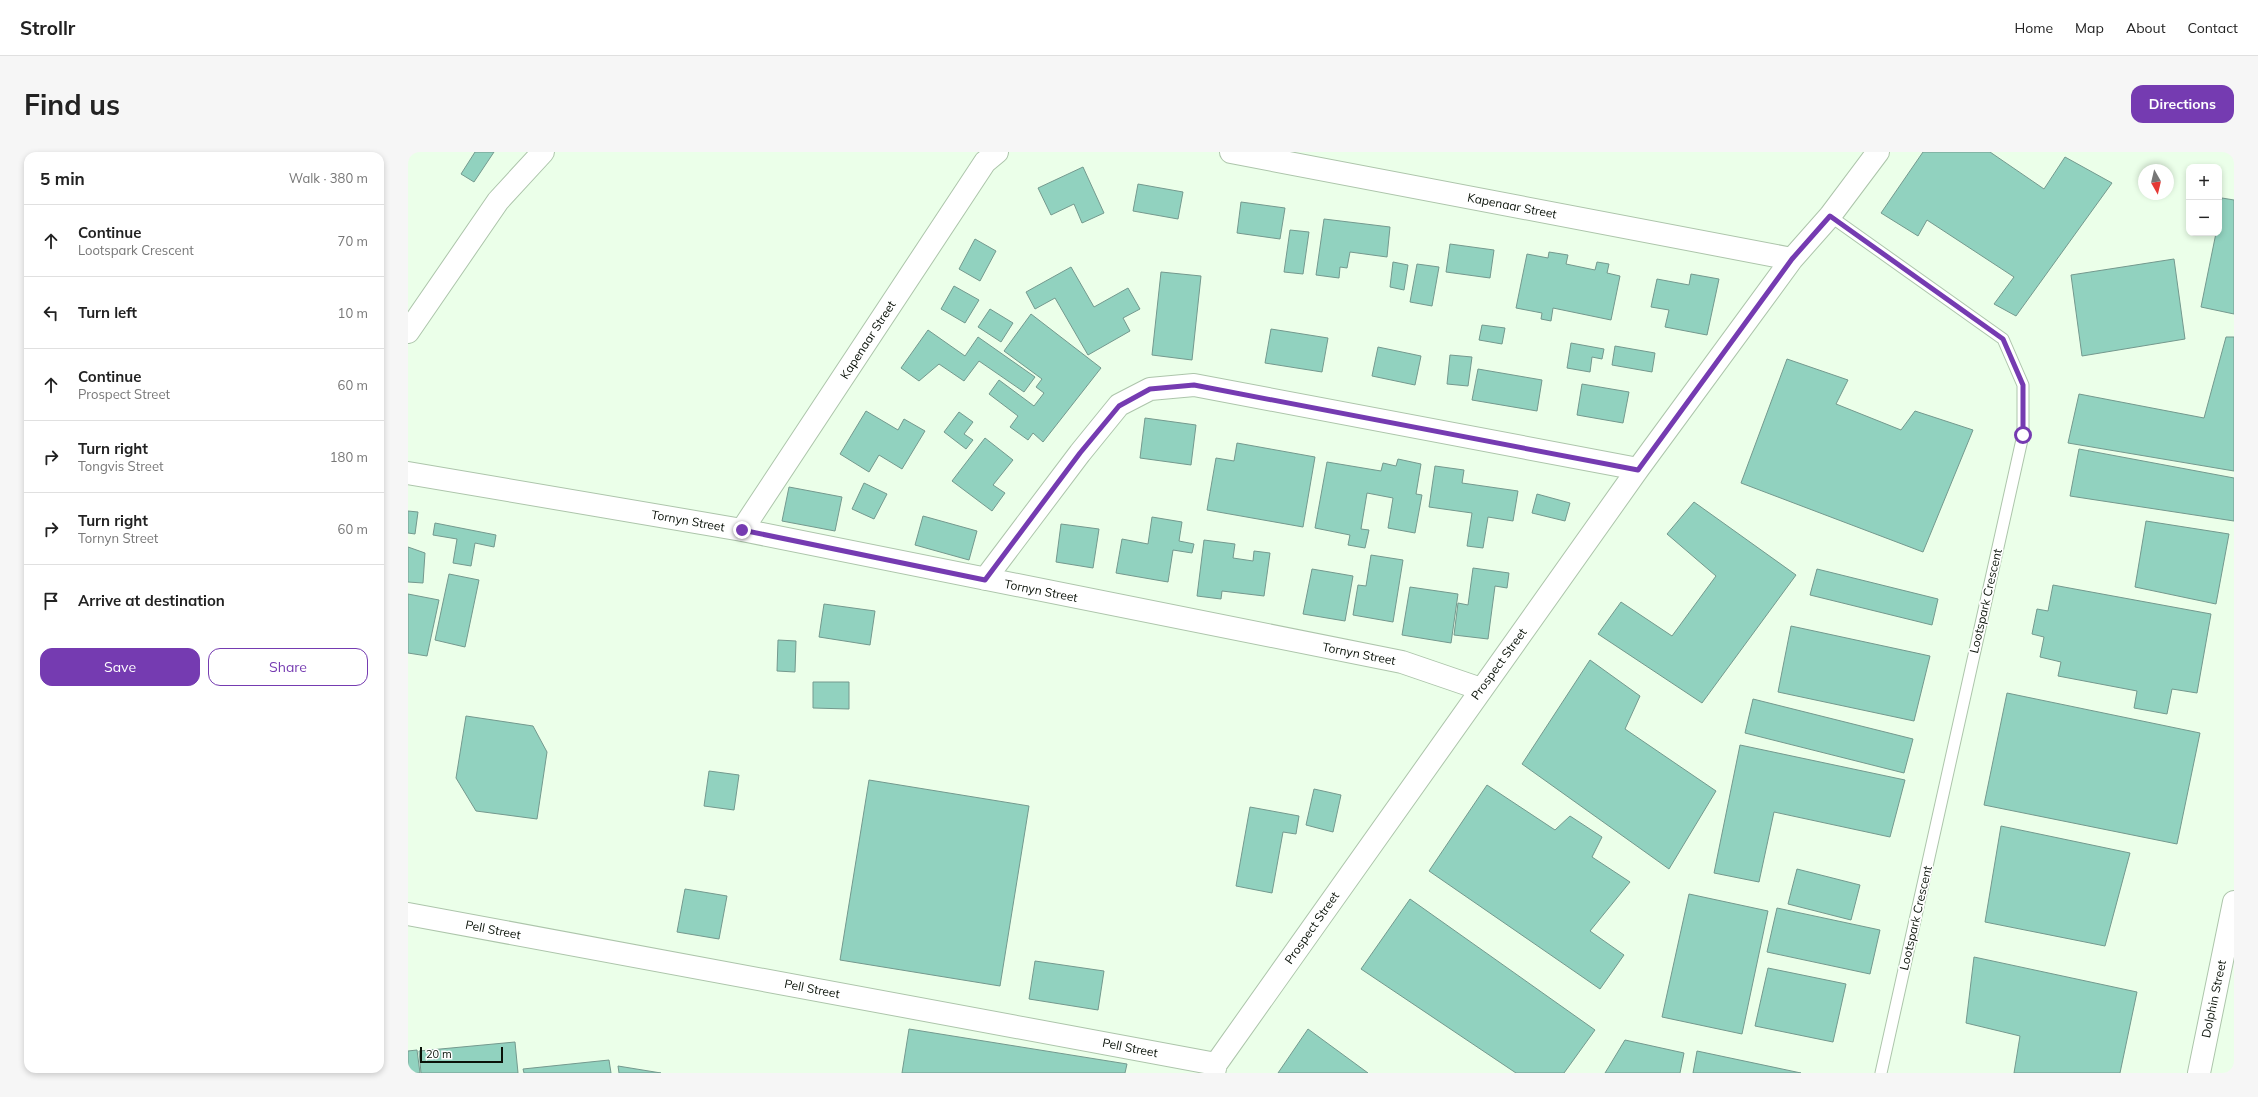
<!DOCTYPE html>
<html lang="en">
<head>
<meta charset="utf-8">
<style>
  body { margin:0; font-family:Mulish,sans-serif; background:#f6f6f6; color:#222 }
  .controls { position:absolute; right:12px; top:12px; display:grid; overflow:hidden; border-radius:8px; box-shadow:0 2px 6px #0003 }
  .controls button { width:36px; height:36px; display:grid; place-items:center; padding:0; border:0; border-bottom:1px solid #e0e0e0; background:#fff; color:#222; font:20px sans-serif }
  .compass { position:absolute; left:1730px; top:12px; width:36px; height:36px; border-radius:50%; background:#fff; box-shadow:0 2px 6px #0003; rotate:172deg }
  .scale { position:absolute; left:12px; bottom:10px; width:83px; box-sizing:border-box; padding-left:4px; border:2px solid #0a1209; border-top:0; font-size:11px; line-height:14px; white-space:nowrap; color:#0a1209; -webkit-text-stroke:3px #fff; paint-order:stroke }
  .stop { position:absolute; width:12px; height:12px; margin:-9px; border:3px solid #753bb1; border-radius:50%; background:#fff }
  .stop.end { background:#753bb1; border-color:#fff; box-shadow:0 1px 4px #0008 }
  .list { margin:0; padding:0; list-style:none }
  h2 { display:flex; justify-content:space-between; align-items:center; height:52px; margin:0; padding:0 16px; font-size:17px }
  h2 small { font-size:13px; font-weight:400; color:#767676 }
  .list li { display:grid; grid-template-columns:26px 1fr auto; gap:12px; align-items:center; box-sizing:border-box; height:72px; padding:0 16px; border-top:1px solid #e0e0e0 }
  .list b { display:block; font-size:15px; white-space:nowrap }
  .list p { margin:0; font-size:13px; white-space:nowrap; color:#767676 }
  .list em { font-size:13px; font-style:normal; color:#767676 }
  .actions { display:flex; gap:8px; padding:12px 16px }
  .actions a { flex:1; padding:9px 0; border:1px solid #753bb1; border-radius:12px; text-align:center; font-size:14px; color:#753bb1 }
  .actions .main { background:#753bb1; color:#fff }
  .icon { flex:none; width:22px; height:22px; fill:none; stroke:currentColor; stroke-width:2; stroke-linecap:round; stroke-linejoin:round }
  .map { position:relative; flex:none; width:1826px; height:921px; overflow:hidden; border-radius:12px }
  header { display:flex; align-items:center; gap:24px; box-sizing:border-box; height:56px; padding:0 20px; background:#fff; border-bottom:1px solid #e0e0e0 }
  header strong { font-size:19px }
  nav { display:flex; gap:22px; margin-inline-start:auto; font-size:14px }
  .intro { display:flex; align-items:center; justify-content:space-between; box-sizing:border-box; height:96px; padding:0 24px }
  h1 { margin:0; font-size:28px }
  .button { padding:10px 18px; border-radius:12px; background:#753bb1; color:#fff; font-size:14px; font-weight:700 }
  main { display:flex; gap:24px; padding:0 24px }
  aside { flex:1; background:#fff; border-radius:12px; box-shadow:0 2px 6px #0003 }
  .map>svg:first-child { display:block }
  .building { fill:#91d2bf; stroke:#74998e }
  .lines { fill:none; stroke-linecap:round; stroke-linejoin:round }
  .service-casing { stroke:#adc5ab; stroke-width:13 }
  .minor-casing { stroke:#adc5ab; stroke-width:24 }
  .tertiary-casing { stroke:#adc5ab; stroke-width:24 }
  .service { stroke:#fff; stroke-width:11 }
  .minor { stroke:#fff; stroke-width:22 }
  .tertiary { stroke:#fff; stroke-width:22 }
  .route { stroke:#753bb1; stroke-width:5 }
  .labels { text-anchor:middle; stroke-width:3.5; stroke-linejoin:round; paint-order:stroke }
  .street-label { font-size:12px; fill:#0a1209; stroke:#fff }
</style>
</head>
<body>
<header>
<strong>Strollr</strong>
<nav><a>Home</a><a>Map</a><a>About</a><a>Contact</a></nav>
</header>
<div class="intro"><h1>Find us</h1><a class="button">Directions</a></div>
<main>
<aside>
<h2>5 min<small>Walk · 380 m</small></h2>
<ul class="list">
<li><svg class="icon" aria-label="ahead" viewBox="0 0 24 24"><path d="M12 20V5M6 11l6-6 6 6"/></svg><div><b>Continue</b><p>Lootspark Crescent</p></div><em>70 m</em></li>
<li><svg class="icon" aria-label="left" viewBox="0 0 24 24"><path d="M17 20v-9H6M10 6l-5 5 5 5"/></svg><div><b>Turn left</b></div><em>10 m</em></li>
<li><svg class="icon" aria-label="ahead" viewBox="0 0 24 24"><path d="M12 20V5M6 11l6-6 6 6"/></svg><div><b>Continue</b><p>Prospect Street</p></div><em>60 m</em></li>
<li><svg class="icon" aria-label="right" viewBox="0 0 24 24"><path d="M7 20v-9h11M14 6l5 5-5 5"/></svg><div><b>Turn right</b><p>Tongvis Street</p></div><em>180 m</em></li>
<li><svg class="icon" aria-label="right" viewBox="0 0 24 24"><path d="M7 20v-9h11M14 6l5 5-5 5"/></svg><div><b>Turn right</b><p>Tornyn Street</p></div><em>60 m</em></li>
<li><svg class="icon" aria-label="arrive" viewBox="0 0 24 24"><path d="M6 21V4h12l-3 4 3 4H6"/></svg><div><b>Arrive at destination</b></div></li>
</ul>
<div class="actions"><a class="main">Save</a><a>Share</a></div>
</aside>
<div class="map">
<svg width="1826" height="921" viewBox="0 0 1826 921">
  <rect width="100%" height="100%" fill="#ebffe9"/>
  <path class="building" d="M67 0H86L66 30 53 22Z
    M1515 0H1582L1636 37 1657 5 1704 31 1608 164 1586 152 1606 125 1519 68 1510 84 1473 61Z
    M675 15 696 61 674 71 666 52 643 63 630 36Z
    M730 32 775 40 770 67 725 59Z
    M1814 46 1826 48V162L1793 155 1808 81H1811V63Z
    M833 50 877 56 872 87 829 81Z
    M916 67 982 75 979 105 942 100 939 116 932 115 931 126 908 123Z
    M882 78 901 80 895 122 876 120Z
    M567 87 588 99 572 129 551 117Z
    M1042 92 1086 98 1082 126 1038 120Z
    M1141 100 1160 103 1158 112 1187 118 1189 110 1201 112 1199 121 1212 124 1203 168 1145 156 1143 169 1133 167 1134 161 1108 156 1119 102 1140 106Z
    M1766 107 1777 187 1674 204 1663 123Z
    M985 110 1000 113 996 138 982 135Z
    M1009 112 1031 115 1024 154 1002 150Z
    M663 115 686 155 720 136 732 157 715 166 722 179 680 203 647 146 627 157 618 140Z
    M753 120 793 124 784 208 744 203Z
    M1283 122 1311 127 1299 183 1257 175 1261 158 1243 155 1249 127 1281 133Z
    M546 134 571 148 557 171 533 157Z
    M582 157 605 171 593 190 570 175Z
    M623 162 693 216 635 290 625 281 620 288 602 275 610 264 581 242 591 228 626 254 636 241 628 235 634 227 596 199Z
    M1074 173 1097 176 1094 192 1071 188Z
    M863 177 920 186 914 220 857 211Z
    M520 178 557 204 570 185 627 225 616 240 571 209 556 229 531 212 511 229 493 216Z
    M1818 185H1826V319L1660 291 1671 242 1796 266Z
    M1163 191 1196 197 1194 207 1184 205 1182 220 1159 216Z
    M1207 194 1247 201 1244 220 1204 213Z
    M970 195 1013 204 1007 233 964 224Z
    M1042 203 1064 205 1060 234 1039 232Z
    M1379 207 1440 228 1428 252 1493 278 1507 259 1565 278 1515 400 1333 331Z
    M1070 217 1134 228 1129 259 1064 248Z
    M1174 232 1221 240 1215 271 1169 263Z
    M458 259 490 278 496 267 517 279 494 317 471 303 461 320 432 302Z
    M551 260 565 270 556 282 565 288 558 297 536 280Z
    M737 266 788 273 783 313 732 306Z
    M577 286 605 308 585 333 597 341 584 359 544 329Z
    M829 291 907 305 895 375 799 358 808 306 826 309Z
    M1671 297 1826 326V369L1662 344Z
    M990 307 1013 312 1008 342 1014 343 1007 381 980 376 985 346 959 341 953 377 961 378 957 396 940 393 942 383 907 376 919 310 973 319 975 311 988 314Z
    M1027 314 1056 318 1054 331 1110 339 1105 369 1080 365 1075 396 1059 394 1064 361 1021 355Z
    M456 331 479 342 466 367 444 357Z
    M381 335 434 345 427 379 374 369Z
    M1129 342 1162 351 1157 369 1124 361Z
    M1286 350 1388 423 1294 551 1190 482 1213 450 1264 484 1308 424 1259 382Z
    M0 359 10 360 7 382 0 381Z
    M515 364 569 379 561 408 507 393Z
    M744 365 774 370 771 389 786 392 784 401 765 398 760 430 708 421 714 387 740 392Z
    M1738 369 1821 382 1808 452 1727 435Z
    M27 371 88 383 86 395 67 391 63 414 45 411 49 387 25 383Z
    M653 372 691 377 685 416 648 410Z
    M796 388 827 392 825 406 845 409 846 399 862 401 856 444 814 439 813 447 789 444Z
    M0 395 17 401 15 431 0 430Z
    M963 403 995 408 985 470 945 463 950 433 958 434Z
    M1065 416 1101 421 1099 436 1087 434 1080 487 1046 483 1050 451 1060 453Z
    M904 417 945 424 937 469 895 462Z
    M1409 417 1530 447 1524 473 1402 443Z
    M41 422 71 428 57 495 27 488Z
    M1645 433 1803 462 1789 541 1764 537 1759 562 1726 556 1729 539 1650 524 1653 510 1632 505 1636 485 1624 482 1629 457 1640 459Z
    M1002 435 1050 442 1043 491 994 483Z
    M0 442 31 448 19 504 0 501Z
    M416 452 467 459 462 493 411 485Z
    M1383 474 1522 504 1506 569 1370 540Z
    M370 488 388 489 387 520 369 519Z
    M1182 508 1232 544 1217 577 1308 639 1261 717 1114 612Z
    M405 530H441V557L405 556Z
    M1599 541 1792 581 1769 692 1576 653Z
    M1345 547 1505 587 1496 621 1337 581Z
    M58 564 125 574 139 600 129 667 68 659 48 626Z
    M1332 593 1497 628 1482 685 1366 660 1351 730 1306 721Z
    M301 619 331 623 326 658 296 654Z
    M461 628 621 654 592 834 432 808Z
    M1079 633 1147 678 1162 664 1194 685 1184 705 1222 730 1182 779 1216 803 1192 837 1021 719Z
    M906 637 933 643 925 680 898 673Z
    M842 655 891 664 888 682 875 680 864 741 828 734Z
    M1593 674 1722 701 1697 794 1577 770Z
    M1389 717 1452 733 1443 768 1380 752Z
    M277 737 319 744 311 787 269 780Z
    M1281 742 1360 759 1334 882 1254 865Z
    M1002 747 1187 878 1156 921H1108L953 817Z
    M1369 756 1472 778 1462 822 1359 800Z
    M1566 805 1729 840 1712 921H1606L1612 884 1558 871Z
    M627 809 696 819 690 858 621 847Z
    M1360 816 1438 832 1425 890 1347 874Z
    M501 877 719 912 717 921H494Z
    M900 877 960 921H870Z
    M1217 888 1276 901 1272 921H1197Z
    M107 890 110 921H13L11 899Z
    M9 898 12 921H0V899Z
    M1289 899 1393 921H1285Z
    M201 908 203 921H116L115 917Z
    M210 914 253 921H211Z"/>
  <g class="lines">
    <g class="service-casing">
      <path id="service" d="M1422 64 1595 187 1615 233V283L1473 921"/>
    </g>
    <g class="minor-casing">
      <path id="minor" d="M823 0 1384 107
        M0 180 90 49 135 0
        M0 321 334 378 994 510 1073 537
        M334 378 577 10 589 0
        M577 427 672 301 711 253 742 237 786 233 1230 317
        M0 762 808 912
        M806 921 808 912 1230 317 1384 107 1422 64 1470 0"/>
    </g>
    <g class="tertiary-casing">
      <path id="tertiary" d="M1791 921 1826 750"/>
    </g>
    <use href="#service" class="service"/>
    <use href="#minor" class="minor"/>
    <use href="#tertiary" class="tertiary"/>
  </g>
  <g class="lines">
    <path class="route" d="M334 378 577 428 672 301 711 254 742 237 786 233 1230 318 1384 107 1422 64 1595 187 1615 233V283"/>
  </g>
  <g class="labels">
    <g class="street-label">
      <text transform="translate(1104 54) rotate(11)" y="4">Kapenaar Street</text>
      <text transform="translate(460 188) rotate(-57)" y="4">Kapenaar Street</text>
      <text transform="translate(280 369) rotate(10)" y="4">Tornyn Street</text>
      <text transform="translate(633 439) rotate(11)" y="4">Tornyn Street</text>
      <text transform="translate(1578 449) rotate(-77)" y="4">Lootspark Crescent</text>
      <text transform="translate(951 502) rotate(11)" y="4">Tornyn Street</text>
      <text transform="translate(1091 512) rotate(-54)" y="4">Prospect Street</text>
      <text transform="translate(1508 766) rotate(-77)" y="4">Lootspark Crescent</text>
      <text transform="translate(904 776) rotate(-55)" y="4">Prospect Street</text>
      <text transform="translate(85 778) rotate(11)" y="4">Pell Street</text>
      <text transform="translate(404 837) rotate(11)" y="4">Pell Street</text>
      <text transform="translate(1806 847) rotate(-78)" y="4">Dolphin Street</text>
      <text transform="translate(722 896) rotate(11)" y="4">Pell Street</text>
    </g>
  </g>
</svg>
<div class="controls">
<button>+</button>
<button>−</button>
</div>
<svg class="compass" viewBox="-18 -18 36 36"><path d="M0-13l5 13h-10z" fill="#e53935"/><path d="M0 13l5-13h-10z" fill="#767676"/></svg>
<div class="scale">20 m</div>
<div class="stop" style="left:1615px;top:283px"></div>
<div class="stop end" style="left:334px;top:378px"></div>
</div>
</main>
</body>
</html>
